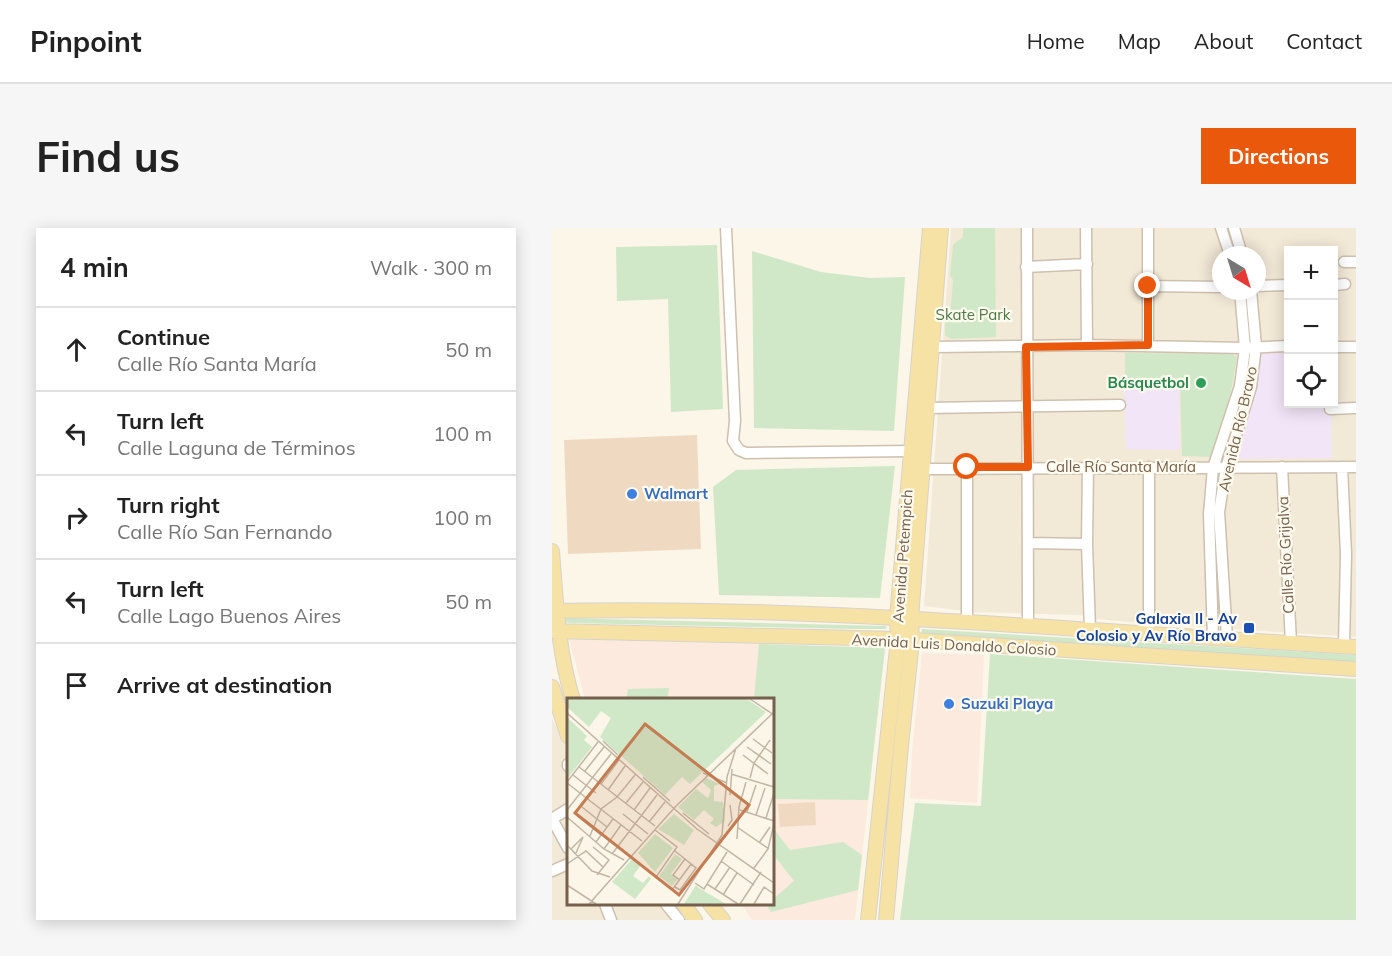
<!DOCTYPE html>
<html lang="en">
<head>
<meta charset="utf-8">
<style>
  body { margin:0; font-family:Mulish,sans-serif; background:#f6f6f6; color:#222 }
  .controls { position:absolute; right:18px; top:18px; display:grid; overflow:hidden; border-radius:0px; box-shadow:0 3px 15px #0003 }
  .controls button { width:54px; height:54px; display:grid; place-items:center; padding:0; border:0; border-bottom:2px solid #e0e0e0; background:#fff; color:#222; font:30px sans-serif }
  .compass { position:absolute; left:660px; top:18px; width:54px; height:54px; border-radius:50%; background:#fff; box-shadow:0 3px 15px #0003; rotate:142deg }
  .stop { position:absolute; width:18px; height:18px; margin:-14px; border:4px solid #ea580c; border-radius:50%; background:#fff }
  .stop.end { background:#ea580c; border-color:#fff; box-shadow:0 2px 6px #0008 }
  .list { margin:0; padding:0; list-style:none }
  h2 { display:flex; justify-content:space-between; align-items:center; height:78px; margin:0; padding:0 24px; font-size:26px }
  h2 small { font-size:20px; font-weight:400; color:#767676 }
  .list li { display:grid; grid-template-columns:39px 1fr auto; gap:18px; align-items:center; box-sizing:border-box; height:84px; padding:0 24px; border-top:2px solid #e0e0e0 }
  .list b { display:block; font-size:22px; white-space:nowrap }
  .list p { margin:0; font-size:20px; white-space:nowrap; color:#767676 }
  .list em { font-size:20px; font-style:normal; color:#767676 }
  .icon { flex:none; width:33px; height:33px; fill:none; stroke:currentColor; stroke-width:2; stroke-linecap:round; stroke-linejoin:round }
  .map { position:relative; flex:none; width:804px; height:692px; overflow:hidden; border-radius:0px }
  header { display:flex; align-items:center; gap:36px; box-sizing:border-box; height:84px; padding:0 30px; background:#fff; border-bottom:2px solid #e0e0e0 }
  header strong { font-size:28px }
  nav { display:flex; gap:33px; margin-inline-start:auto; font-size:21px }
  .intro { display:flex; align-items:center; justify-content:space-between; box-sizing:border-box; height:144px; padding:0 36px }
  h1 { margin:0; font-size:42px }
  .button { padding:15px 27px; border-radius:0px; background:#ea580c; color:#fff; font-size:21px; font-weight:700 }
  main { display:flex; gap:36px; padding:0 36px }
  aside { flex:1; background:#fff; border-radius:0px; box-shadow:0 3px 15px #0003 }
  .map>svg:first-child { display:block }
  .residential { fill:#f3e9d7; fill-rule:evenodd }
  .commercial { fill:#fbeadd }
  .education { fill:#f3e5f8 }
  .green { fill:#d0e8c7 }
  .building { fill:#efdac1 }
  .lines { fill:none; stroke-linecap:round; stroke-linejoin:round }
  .minor-casing { stroke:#cdc0af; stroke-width:13 }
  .major-casing { stroke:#d8d2cd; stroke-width:16 }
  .minor { stroke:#fff; stroke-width:10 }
  .major { stroke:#f6e2a5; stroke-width:14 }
  .route { stroke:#ea580c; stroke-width:8 }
  .leisure-dot { fill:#2e9e5b; stroke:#fefaee; stroke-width:2 }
  .shop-dot { fill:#3f7fe0; stroke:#fefaee; stroke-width:2 }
  .transit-dot { fill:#1a4fb4; stroke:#fefaee; stroke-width:2 }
  .labels { text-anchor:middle; stroke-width:4.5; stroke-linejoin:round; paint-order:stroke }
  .park-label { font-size:15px; fill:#4e7946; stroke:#fefaee }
  .leisure-label { font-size:15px; font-weight:bold; fill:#27864d; stroke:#fefaee; text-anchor:end }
  .street-label { font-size:15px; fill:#74604d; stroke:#fefaee }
  .shop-label { font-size:15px; font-weight:bold; fill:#366cbe; stroke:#fefaee; text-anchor:start }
  .transit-label { font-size:15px; font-weight:bold; fill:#164399; stroke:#fefaee; text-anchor:end }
  .inset-road { fill:none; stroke:#c1b6a5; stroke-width:1.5 }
  .view { fill:#c47c53; fill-opacity:0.15; stroke:#c47c53; stroke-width:3 }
  .inset-edge { fill:none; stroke:#74604d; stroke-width:3 }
</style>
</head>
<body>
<header>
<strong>Pinpoint</strong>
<nav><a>Home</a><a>Map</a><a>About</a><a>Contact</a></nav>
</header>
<div class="intro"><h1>Find us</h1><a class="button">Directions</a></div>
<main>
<aside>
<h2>4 min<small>Walk · 300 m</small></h2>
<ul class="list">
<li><svg class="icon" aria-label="ahead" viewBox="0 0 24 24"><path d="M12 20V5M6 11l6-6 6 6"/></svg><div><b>Continue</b><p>Calle Río Santa María</p></div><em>50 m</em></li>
<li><svg class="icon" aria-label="left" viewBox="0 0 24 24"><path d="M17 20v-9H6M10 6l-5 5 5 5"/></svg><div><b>Turn left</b><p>Calle Laguna de Términos</p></div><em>100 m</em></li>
<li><svg class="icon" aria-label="right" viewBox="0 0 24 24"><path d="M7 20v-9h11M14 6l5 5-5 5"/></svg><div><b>Turn right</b><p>Calle Río San Fernando</p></div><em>100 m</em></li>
<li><svg class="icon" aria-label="left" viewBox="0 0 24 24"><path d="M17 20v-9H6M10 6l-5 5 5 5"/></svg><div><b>Turn left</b><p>Calle Lago Buenos Aires</p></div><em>50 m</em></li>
<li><svg class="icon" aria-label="arrive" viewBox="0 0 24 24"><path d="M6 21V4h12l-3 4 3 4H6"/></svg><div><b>Arrive at destination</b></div></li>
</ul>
</aside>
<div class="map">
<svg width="804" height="692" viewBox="0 0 804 692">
  <rect width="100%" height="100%" fill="#fbf6e8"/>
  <path class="residential" d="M399 0H804V409L589 395 545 391 527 387 421 384 372 378ZM736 22H782V176H736ZM669 27H705V63H669Z
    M0 491 16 522V676H124L136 692H0Z"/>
  <path class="commercial" d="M17 411 333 420 303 692H200L189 676H220V472L33 471Z
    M370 425 432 427 425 575 358 570 360 524Z"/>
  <path class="education" d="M709 125H736V176H779L780 230 683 231 705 159Z
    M572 158H627L628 222 574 221Z"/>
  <path class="green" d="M411 0H443L444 109 399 111 393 107V94L398 90 401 52 398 47 401 17 411 9Z
    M165 17 171 181 119 184 116 71 65 73 64 19Z
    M200 23 269 44 318 50 353 49 342 203 202 200Z
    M573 125 681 126 685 130 679 163 661 229 630 228 628 156 573 157Z
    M343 238 328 370 167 367 161 259 184 242Z
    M10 390 333 398 335 399 333 401H299L19 395 10 394Z
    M370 401 804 427V436L548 417 369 408Z
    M207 416 333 420 316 572 221 571 222 601 238 622 291 614 310 627 306 662 219 684 214 676H220L221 671 242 653 221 626 220 472 202 471Z
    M438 426 804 451V692H348L363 575 429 578Z
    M117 460 115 471H74L76 461Z"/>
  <path class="building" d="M145 207 149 321 16 326 12 212Z
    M263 574 264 597 228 599 226 576Z"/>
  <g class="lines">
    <g class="minor-casing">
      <path id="minor" d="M174 0 183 193 181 213 187 222 194 225 359 223
        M475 0 476 396
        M534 0 535 117
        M669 0 678 27
        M682 0 690 27
        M792 34H804
        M474 39 535 36
        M782 57 793 56
        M596 58 669 59
        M705 58 736 57
        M596 117V0
        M380 119 535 117 693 120 736 118
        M782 119H804
        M375 180 568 177
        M778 181 804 180
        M536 238 535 316 538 401
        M597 239V406
        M730 239 739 415
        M790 239 794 326 792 418
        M370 241 804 239
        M476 315 535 316
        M415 393V239
        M661 410 657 286 661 240 688 158 693 120 688 63
        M675 410 667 284 674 240 699 159 704 118 699 63
        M16 536V538
        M0 591 16 620
        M0 591 16 581
        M0 643 16 636
        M53 676 59 692
        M114 676 127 692"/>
    </g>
    <g class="major-casing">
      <path id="major" d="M0 323C4 373 6 424 21 472
        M0 383C269 377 536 404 804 419
        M0 403 346 411 804 441
        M0 459 16 508
        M132 676 143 692
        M158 676 171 692
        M316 692 346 411 345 390 378 0
        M334 692 349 518 360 413 359 391 389 0"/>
    </g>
    <use href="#minor" class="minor"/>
    <use href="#major" class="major"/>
  </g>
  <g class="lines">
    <path class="route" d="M415 239H476L474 119 596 117V58"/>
  </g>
  <circle class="leisure-dot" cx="649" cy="155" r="6"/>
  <g class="shop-dot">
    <circle cx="80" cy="266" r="6"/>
    <circle cx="397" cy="476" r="6"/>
  </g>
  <rect class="transit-dot" x="691" y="394" width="12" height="12" rx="3"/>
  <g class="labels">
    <g class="park-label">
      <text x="421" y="92">Skate Park</text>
    </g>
    <g class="leisure-label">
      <text x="637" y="160">Básquetbol</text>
    </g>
    <g class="street-label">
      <text transform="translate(686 201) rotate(-77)" y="5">Avenida Río Bravo</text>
      <text x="569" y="244">Calle Río Santa María</text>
      <text transform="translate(734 327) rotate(-93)" y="5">Calle Río Grijalva</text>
      <text transform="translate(351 328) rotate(-86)" y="5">Avenida Petempich</text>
      <text transform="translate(402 417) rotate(3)" y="5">Avenida Luis Donaldo Colosio</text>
    </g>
    <g class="shop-label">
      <text x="92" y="271">Walmart</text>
      <text x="409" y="481">Suzuki Playa</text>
    </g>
    <g class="transit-label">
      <text x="685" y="396">Galaxia II - Av<tspan x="685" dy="17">Colosio y Av Río Bravo</tspan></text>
    </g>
  </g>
  <g transform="translate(15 470)">
    <rect width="207" height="207" fill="#fbf6e8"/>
    <path d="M0 1H180L199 14 123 86 115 79 98 97 33 39 44 20 34 13 22 29 0 9ZM0 19 20 38 17 42 25 49 0 81ZM139 80 153 86 147 88V103L156 104 158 123 149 129 143 125 147 121 137 112 127 122 111 109 129 91 141 100 144 92 135 84ZM107 116 127 132 117 147 91 131ZM88 136 106 150 88 174 71 155ZM108 156 115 161 104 176 111 181 105 188 92 178ZM65 161 74 167 66 178 76 185 82 178 84 181 68 201 45 184ZM129 187 132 190 159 206H117Z" fill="#d0e8c7"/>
    <path class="inset-road" d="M183 1 207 17M0 15 130 131 207 185M186 41 205 55M36 43 51 57M180 49 204 66M176 57 201 76M12 69 88 128M18 73 37 49M136 75 160 85M164 76 207 89M6 77 29 95M76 79 103 103M183 80 187 65 203 42M0 84 31 44M0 85 75 143M34 86 52 62M41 92 58 68M163 97 165 71M59 105 76 84M15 109 40 129M0 112 44 56M67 112 83 90M173 112 207 123M180 114 189 87M116 115 142 136M56 116 81 136M9 117 34 137M189 117 198 90M0 119 37 151 57 162M199 120 207 95M82 124 98 104M161 128 165 122 163 107M170 129 202 151M88 132 110 149 89 179M23 138 34 111 50 99 68 77M170 141 172 109 179 84M29 144 46 121M192 145 203 129M0 147 25 173 43 179M26 149 42 162 30 177M4 151 16 139 9 155M37 151 54 127M108 153 129 170 113 192 108 189M45 156 90 97M154 163 187 187M0 166 19 153 36 169M187 170 201 151 207 126M113 182 106 177 118 161M128 185 137 191 160 154M140 186 171 206M0 187 29 206M148 191 163 169M105 192 124 166M156 197 170 175M22 206 109 108 207 14M111 206 155 137 160 79 169 50M173 206 194 174M187 206 197 189 207 196"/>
    <path class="view" d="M78 26 182 107 112 197 8 115Z"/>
    <rect width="207" height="207" class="inset-edge"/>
  </g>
</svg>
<div class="controls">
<button>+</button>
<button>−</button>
<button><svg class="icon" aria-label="locate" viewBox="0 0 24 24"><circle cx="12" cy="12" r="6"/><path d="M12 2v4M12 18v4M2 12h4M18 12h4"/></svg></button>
</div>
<svg class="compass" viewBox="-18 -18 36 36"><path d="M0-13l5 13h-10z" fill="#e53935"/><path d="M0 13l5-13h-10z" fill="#767676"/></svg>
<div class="stop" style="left:415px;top:239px"></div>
<div class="stop end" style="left:596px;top:58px"></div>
</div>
</main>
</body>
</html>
